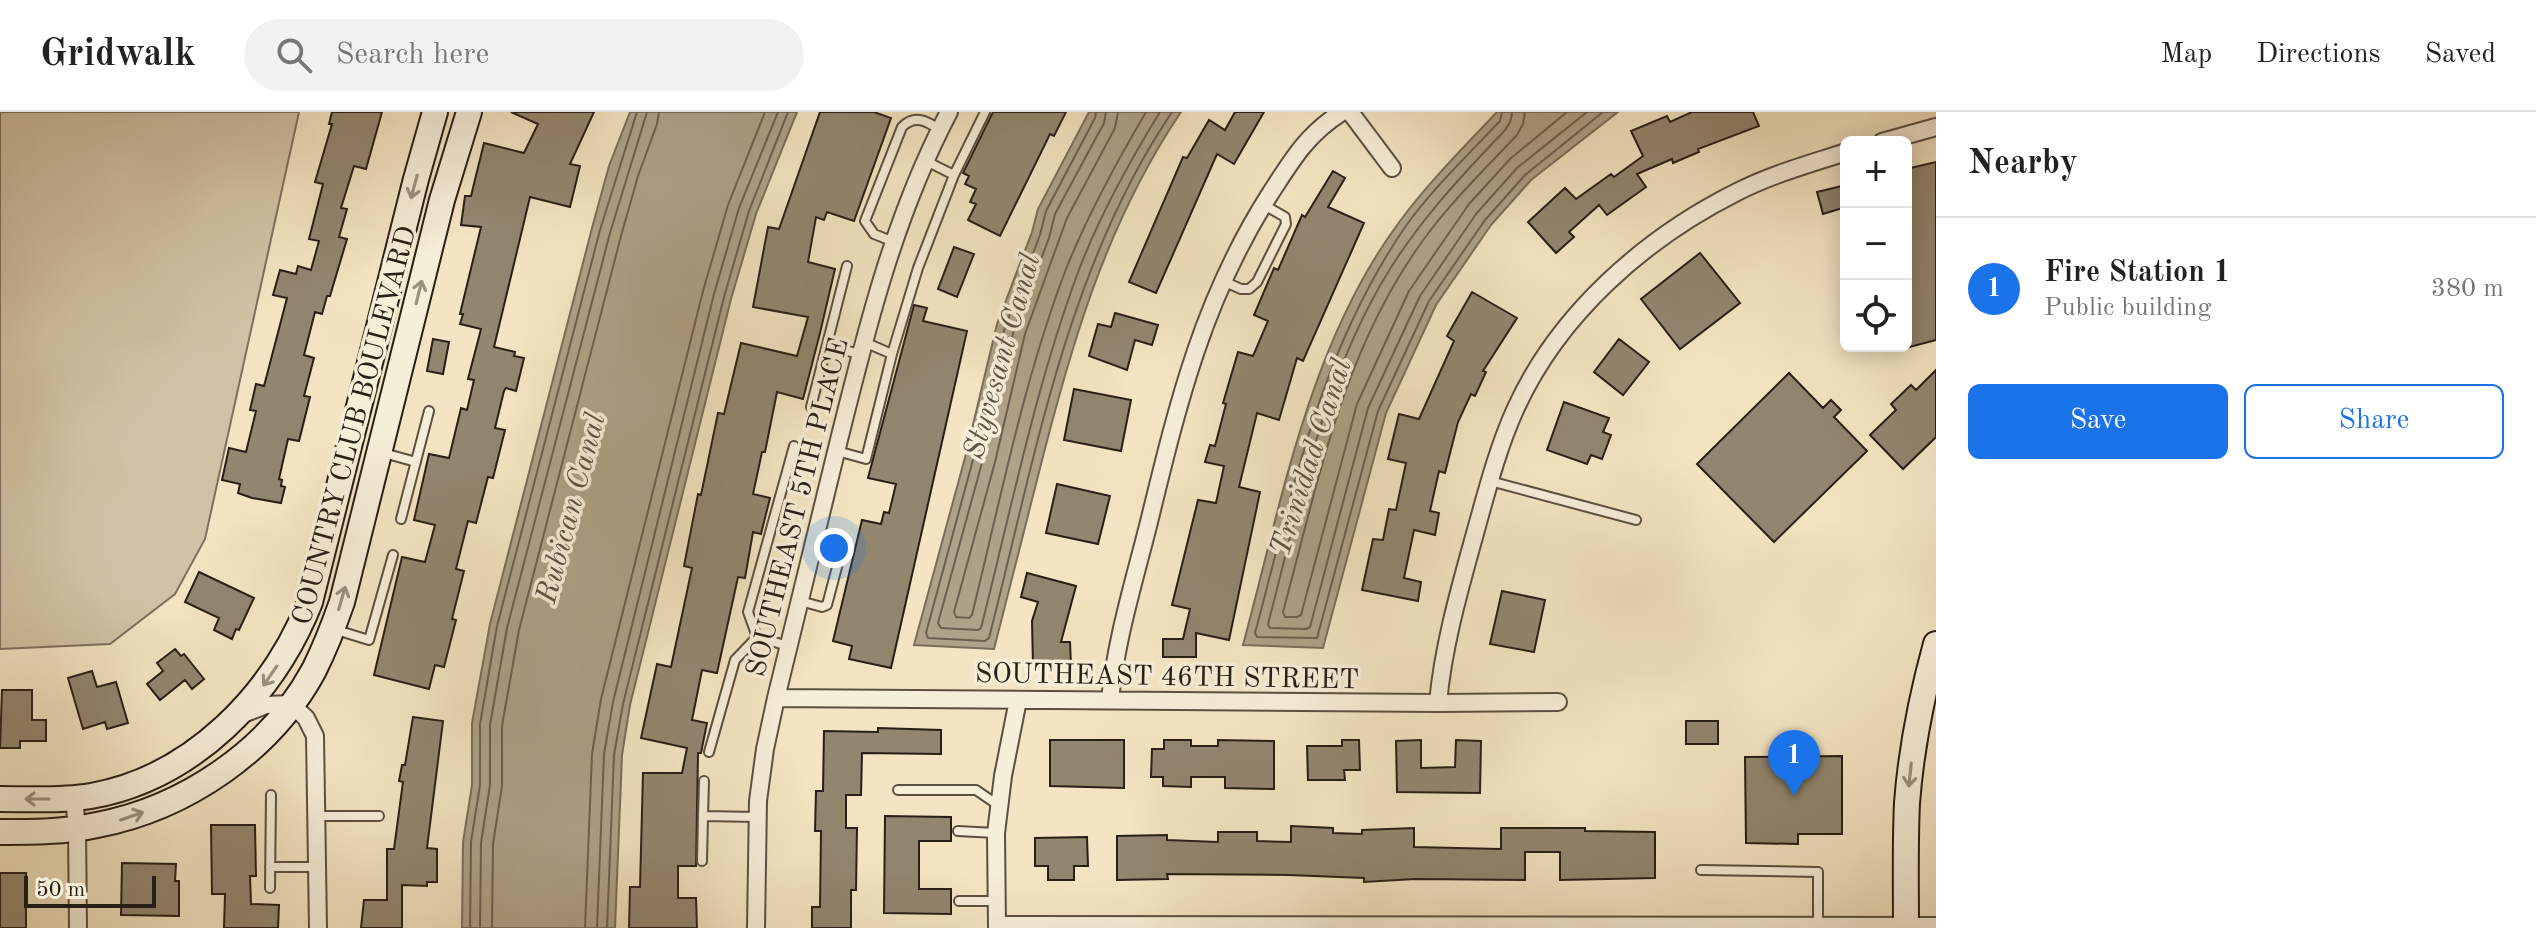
<!DOCTYPE html>
<html lang="en">
<head>
<meta charset="utf-8">
<style>
  body { margin:0; font-family:"Old Standard TT",serif; background:#f2f2f2; color:#222 }
  .controls { position:absolute; right:24px; top:24px; display:grid; overflow:hidden; border-radius:12px; box-shadow:0 4px 20px #0003 }
  .controls button { width:72px; height:72px; display:grid; place-items:center; padding:0; border:0; border-bottom:2px solid #e0e0e0; background:#fff; color:#222; font:40px sans-serif }
  .scale { position:absolute; left:24px; bottom:20px; width:132px; box-sizing:border-box; padding-left:8px; border:4px solid #281f15; border-top:0; font-size:22px; line-height:28px; white-space:nowrap; color:#281f15; -webkit-text-stroke:6px #f7eed8; paint-order:stroke }
  .you { position:absolute; left:834px; top:436px; width:28px; height:28px; margin:-20px; border:6px solid #fff; border-radius:50%; background:#1a73e8; box-shadow:0 0 0 12px #1a73e833 }
  .badge { display:grid; place-items:center; width:52px; height:52px; border-radius:50%; background:#1a73e8; color:#fff; font-size:26px; font-weight:700 }
  .pin { position:absolute; translate:-50% -66px; filter:drop-shadow(0 2px 4px #0008) }
  .pin::after { content:''; position:absolute; top:42px; width:28px; height:24px; background:inherit; clip-path:polygon(0 0,100% 0,50% 100%) }
  .list { margin:0; padding:0; list-style:none }
  h2 { display:flex; justify-content:space-between; align-items:center; height:104px; margin:0; padding:0 32px; font-size:34px }
  h2 small { font-size:26px; font-weight:400; color:#767676 }
  .list li { display:grid; grid-template-columns:52px 1fr auto; gap:24px; align-items:center; box-sizing:border-box; height:144px; padding:0 32px; border-top:2px solid #e0e0e0 }
  .list b { display:block; font-size:30px; white-space:nowrap }
  .list p { margin:0; font-size:26px; white-space:nowrap; color:#767676 }
  .list em { font-size:26px; font-style:normal; color:#767676 }
  .actions { display:flex; gap:16px; padding:24px 32px }
  .actions a { flex:1; padding:18px 0; border:2px solid #1a73e8; border-radius:12px; text-align:center; font-size:28px; color:#1a73e8 }
  .actions .main { background:#1a73e8; color:#fff }
  .icon { flex:none; width:44px; height:44px; fill:none; stroke:currentColor; stroke-width:2; stroke-linecap:round; stroke-linejoin:round }
  .map { position:relative; flex:none; width:1936px; height:816px; overflow:hidden }
  header { display:flex; align-items:center; gap:48px; box-sizing:border-box; height:112px; padding:0 40px; background:#fff; border-bottom:2px solid #e0e0e0 }
  header strong { font-size:38px }
  nav { display:flex; gap:44px; margin-inline-start:auto; font-size:28px }
  .search { width:560px; height:72px; background:#f2f2f2; display:flex; align-items:center; gap:20px; box-sizing:border-box; padding:0 28px; border-radius:44px; color:#767676; font-size:30px }
  main { display:flex }
  aside { flex:1; background:#fff }
  .map>svg:first-child { display:block }
  .green { fill:#d0c3a5; stroke:#7c715d; stroke-width:2 }
  .water { fill:#aea288; stroke:#786e5a; stroke-width:2 }
  .lines { fill:none; stroke-linecap:round; stroke-linejoin:round }
  .shore { stroke:#6b604e; stroke-width:2 }
  .building { fill:#92866f; stroke:#281f15; stroke-width:2 }
  .lane-casing { stroke:#5b5040; stroke-width:12 }
  .street-casing { stroke:#5b5040; stroke-width:20 }
  .secondary-casing { stroke:#281f15; stroke-width:28 }
  .lane { stroke:#f7eed8; stroke-width:8 }
  .street { stroke:#f7eed8; stroke-width:16 }
  .secondary { stroke:#f7eed8; stroke-width:24 }
  .oneway { stroke:#9a9180 }
  .labels { text-anchor:middle; stroke-width:7; stroke-linejoin:round; paint-order:stroke }
  .street-label { font-size:28px; fill:#281f15; stroke:#f7eed8 }
  .water-label { font-size:30px; font-style:italic; fill:#5e5343; stroke:#f7eed8 }
</style>
</head>
<body>
<header>
<strong>Gridwalk</strong>
<div class="search"><svg class="icon" aria-label="search" viewBox="0 0 24 24"><circle cx="10" cy="10" r="6"/><path d="M15 15l6 6"/></svg>Search here</div>
<nav><a>Map</a><a>Directions</a><a>Saved</a></nav>
</header>
<main>
<div class="map">
<svg width="1936" height="816" viewBox="0 0 1936 816">
  <rect width="100%" height="100%" fill="#f3e5c3"/>
  <filter id="stains"><feTurbulence type="fractalNoise" baseFrequency=".0025" numOctaves="4"/><feColorMatrix values="0 0 0 0 .2 0 0 0 0 .09 0 0 0 0 .02 0 0 0 .5 -.17"/></filter>
  <radialGradient id="worn" r=".72"><stop offset=".6" stop-color="#630" stop-opacity="0"/><stop offset="1" stop-color="#630" stop-opacity=".3"/></radialGradient>
  <path class="green" d="M0 0H299L205 427 175 482 110 532 0 537Z"/>
  <path class="water" d="M630 0H797L756 102 731 187 630 593 622 643 615 816H462L463 730 472 673V611L490 512 592 116 609 54Z
    M1089 0H1181C1104 114 1069 240 1036 372 1022 427 1008 482 994 537L914 533 966 342 997 212 1032 120 1038 97Z
    M1497 0H1618L1531 68 1491 113 1436 193 1386 301 1323 536 1243 533C1282 389 1309 231 1400 109 1429 70 1464 35 1497 0Z"/>
  <g class="lines">
    <path class="shore" d="M1096 0 1095 6 1046 99 1040 123 1005 215 974 344 926 521 928 526 985 529 989 526C1035 347 1066 157 1172 0
      M1106 0 1104 11 1055 102 1049 126 1014 218 983 347 938 511 941 516 978 518 981 516C1011 398 1035 277 1077 163 1098 106 1128 52 1160 0
      M1118 0 1115 16 1067 106 1025 222 995 350 954 500 956 505 969 506 972 503C1000 389 1024 267 1066 157 1088 102 1116 51 1146 0
      M1502 0 1500 9C1467 44 1431 78 1403 118 1318 245 1294 376 1255 521L1257 525 1317 526 1378 299 1429 189 1485 108 1525 63 1603 0
      M1512 0C1512 15 1499 24 1490 34 1453 73 1419 111 1390 157 1323 264 1300 391 1268 512L1270 516 1306 517 1310 515 1368 296 1420 184 1476 102 1517 56 1587 0
      M1525 0 1523 12 1517 23C1485 57 1451 90 1424 127 1343 237 1318 371 1283 500L1285 505H1297L1301 503 1357 292 1409 179 1469 92 1510 47 1567 0
      M470 816 471 730 480 673V612L497 514 600 118 637 0
      M480 816 481 731 490 673V613L507 516 610 121 647 0
      M492 816 493 732 502 674V614L519 518 621 124 638 64 657 12 659 0
      M585 816 592 642 601 587 703 179 728 93 765 0
      M597 816 604 642 613 590 714 182 739 96 778 0
      M607 816 614 643 623 592 724 185 749 99 788 0"/>
  </g>
  <path class="building" d="M332 0H382L366 57 354 54 341 96 347 97 339 125 347 127 330 184H327L322 202 315 200 304 243 314 246 304 284 310 285 299 329 288 327 279 367 282 368 281 374 285 375 281 391 252 386 238 381 240 372 222 368 229 336 246 340 256 299 250 298 256 272 264 274 287 186 273 183 280 158 296 162 298 154 311 158 319 129 309 127 323 72 315 70 332 12H329Z
    M511 0H594L570 52 580 54 570 95 530 85 494 235 515 240 514 244 524 246 516 279 506 276 504 279 495 316 505 318 493 366 488 365 476 411 468 409 456 457 464 459 452 507 456 508 444 555 435 553 429 577 374 563 402 445 425 450 435 413 414 408 429 342 449 346 461 296 467 298 474 268 468 267 481 217 460 212 463 202H460L481 115 461 113 465 84H471L484 31 524 41 538 12Z
    M820 0H874L891 6 854 109 827 100 824 108 816 105 808 150 835 157 820 221 803 287 777 280 765 340H762L753 382 770 386 761 422 753 420 745 466 738 465 717 561 702 558 692 608 707 611 701 641H698L696 754H678V786H696L697 816H629L630 775H640L643 661H682L687 636 641 626 657 552 671 555 692 456 684 454 698 382 701 383 718 301 724 302 741 231 797 244 808 205 753 195 768 115 779 117Z
    M993 0H1066L1054 24 1050 22 1000 124 968 108 976 92 970 90 976 77 965 72 969 64 963 61Z
    M1235 0H1264L1234 52 1217 42 1156 181 1129 170 1183 45 1187 46 1209 8 1225 18Z
    M1692 0H1753L1759 14 1698 37 1699 40 1673 51 1672 47 1637 62 1646 75 1607 103 1599 93 1569 120 1574 125 1556 141 1528 110 1565 76 1576 87 1611 62 1614 65 1643 44 1631 19 1667 4 1670 10Z
    M1936 50V228L1906 236V57Z
    M1333 59 1345 66 1328 95 1364 111 1303 249 1297 246 1279 308 1257 301 1239 375 1260 380 1229 528 1196 521V545H1163V527H1183L1190 497 1172 493 1198 388 1216 391 1224 354 1205 350 1210 333 1215 334 1226 292 1223 291 1238 240 1253 244 1268 209 1254 203 1274 156 1278 158 1302 103 1305 105Z
    M1846 73V95L1823 102 1817 80Z
    M954 135 974 142 957 185 938 177Z
    M1700 141 1740 191 1680 237 1641 187Z
    M1472 180 1517 206 1483 259 1486 260 1475 284 1471 282 1458 310 1445 361 1439 359 1430 399 1439 401 1435 423 1414 418 1404 466 1421 470 1418 489 1362 478 1373 427 1383 428 1389 397 1396 398 1406 351 1388 347 1399 302 1419 307 1454 229 1447 224Z
    M914 193 927 196 923 209 967 219 891 556 849 547 852 534 833 529 862 408 881 412 884 400 889 401 896 372 868 366Z
    M1115 201 1158 213 1152 233 1135 228 1127 258 1089 244 1098 212 1111 215Z
    M433 227 449 230 443 262 427 259Z
    M1619 227 1649 250 1623 283 1594 260Z
    M1936 258V325L1903 357 1870 323 1896 298 1891 292 1911 273 1916 278Z
    M1789 261 1823 296 1831 288 1841 298 1834 305 1867 339 1774 430 1697 352Z
    M1074 277 1131 288 1121 339 1064 328Z
    M1564 290 1609 306 1603 320 1611 323 1602 347 1591 343 1587 352 1547 338Z
    M1057 372 1110 384 1098 432 1046 421Z
    M199 460 254 486 239 518 236 517 232 527 214 518 219 506 185 490Z
    M1027 461 1076 474 1061 530H1070L1071 554 1033 555 1032 509 1038 490 1021 485Z
    M1502 479 1545 488 1534 540 1490 532Z
    M175 537 181 544 184 542 204 567 192 577 185 568 160 588 147 572 163 559 157 551Z
    M92 559 97 575 116 570 128 611 107 617 105 610 83 617 68 566Z
    M2 578H32V608H46V629H20V636H0Z
    M413 605 443 609 427 736 437 737V770H427V774L402 773V816H361L364 788H387V737H394L403 670 399 669 402 653H405Z
    M1686 609H1718V632H1686Z
    M878 616 941 618V642L862 641 861 683H846V716H857L856 778H851V816H812V795H820L821 719H815L816 679H823L824 619 878 620Z
    M1050 628H1124V676L1050 674Z
    M1164 628H1191V634H1218V628L1274 629V677L1225 676V665H1191V675L1163 674V665H1151L1152 637H1164Z
    M1342 628H1359L1360 658H1344L1345 668H1308L1307 634H1342Z
    M1421 628V656L1455 655 1456 628 1481 629 1480 681 1397 680 1396 629Z
    M1842 644V722H1798V732L1746 731 1745 645Z
    M885 704 951 705V729H919V777H951V802L884 801Z
    M211 713H255L256 764H250L251 792 279 793 278 816H224L225 782H212Z
    M1291 714 1333 716V721L1362 722V718L1414 716V735L1501 737V716H1585V719L1655 720V766L1560 768V740H1525V768L1415 767 1364 770V766L1289 763 1167 762 1168 767 1117 768V724L1167 723V728L1218 730V720H1257V729L1291 730Z
    M1087 725 1088 754H1074V768H1048V754H1035V726Z
    M122 751 176 752 175 769H179V804L121 803Z
    M0 761H26V816H0Z"/>
  <g class="lines">
    <g class="lane-casing">
      <path id="lane" d="M954 63 985 0
        M894 130 874 122 865 109 902 15C915 2 927 9 940 18
        M1223 169 1241 177H1249L1257 170 1286 112 1285 105 1264 93
        M827 234 860 242
        M892 242 918 156 954 63 926 49
        M811 295 847 154
        M837 339 866 347 892 242 864 230
        M380 340 416 350
        M1490 369 1636 408
        M401 407 429 299
        M800 489 822 495 827 493 842 436 840 433 815 426
        M333 517 369 528 393 443
        M757 525 788 534
        M709 640 735 548 757 525 748 500 794 334
        M704 669 703 704 757 705
        M898 678H976L998 693
        M317 704H379
        M958 719 995 721
        M702 749 703 704
        M270 755H317
        M1701 758 1818 760V813
        M270 776 271 683
        M959 789H996"/>
    </g>
    <g class="street-casing">
      <path id="street" d="M1350 0 1392 56
        M1882 30 1936 15
        M776 586 1438 591 1558 590
        M1110 588C1116 527 1134 470 1149 410 1178 291 1203 187 1270 82 1292 48 1307 22 1342 0
        M1438 591C1443 535 1459 479 1474 425 1486 382 1497 338 1515 298 1558 202 1645 126 1737 80 1772 62 1810 52 1846 40
        M243 602 266 593 291 592 306 606 315 624 318 816
        M74 686 77 717 78 816
        M997 813 1936 814
        M756 816 758 689 765 637 776 586C797 501 817 417 838 332 866 219 894 104 949 0
        M997 816 996 721 1003 664 1018 588"/>
    </g>
    <g class="secondary-casing">
      <path id="secondary" d="M0 687C30 687 61 689 91 684 193 666 273 583 310 490L416 67 435 0
        M0 720C33 720 65 720 97 713 186 696 271 638 314 558 325 536 334 513 342 490L442 88 469 0
        M1906 816C1906 775 1905 733 1907 691 1911 638 1922 583 1936 532"/>
    </g>
    <use href="#lane" class="lane"/>
    <use href="#street" class="street"/>
    <use href="#secondary" class="secondary"/>
  </g>
  <defs><path id="oneway-shaft" d="M-6 0H5M1.5-3L5.5 0L1.5 3" fill="none" stroke-width="1.6" stroke-linecap="round" stroke-linejoin="round" transform="scale(2)"/></defs>
  <g class="oneway">
    <use href="#oneway-shaft" transform="translate(414 75) rotate(105)"/>
    <use href="#oneway-shaft" transform="translate(419 180) rotate(-76)"/>
    <use href="#oneway-shaft" transform="translate(342 486) rotate(-74)"/>
    <use href="#oneway-shaft" transform="translate(270 564) rotate(125)"/>
    <use href="#oneway-shaft" transform="translate(1910 663) rotate(96)"/>
    <use href="#oneway-shaft" transform="translate(37 687) rotate(-180)"/>
    <use href="#oneway-shaft" transform="translate(132 704) rotate(-19)"/>
  </g>
  <g class="labels">
    <g class="street-label">
      <text transform="translate(353 313) rotate(-75)" y="10">COUNTRY CLUB BOULEVARD</text>
      <text transform="translate(796 395) rotate(-76)" y="10">SOUTHEAST 5TH PLACE</text>
      <text transform="translate(1167 563) rotate(1)" y="10">SOUTHEAST 46TH STREET</text>
    </g>
    <g class="water-label">
      <text transform="translate(1001 244) rotate(-74)" y="10">Styvesant Canal</text>
      <text transform="translate(1310 345) rotate(-72)" y="10">Trinidad Canal</text>
      <text transform="translate(570 396) rotate(-75)" y="10">Rubican Canal</text>
    </g>
  </g>
  <rect width="100%" height="100%" filter="url(#stains)"/>
  <rect width="100%" height="100%" fill="url(#worn)"/>
</svg>
<div class="controls">
<button>+</button>
<button>−</button>
<button><svg class="icon" aria-label="locate" viewBox="0 0 24 24"><circle cx="12" cy="12" r="6"/><path d="M12 2v4M12 18v4M2 12h4M18 12h4"/></svg></button>
</div>
<div class="scale">50 m</div>
<div class="you"></div>
<div class="pin badge" style="left:1794px;top:684px">1</div>
</div>
<aside>
<h2>Nearby<small></small></h2>
<ul class="list">
<li><span class="badge">1</span><div><b>Fire Station 1</b><p>Public building</p></div><em>380 m</em></li>
</ul>
<div class="actions"><a class="main">Save</a><a>Share</a></div>
</aside>
</main>
</body>
</html>
